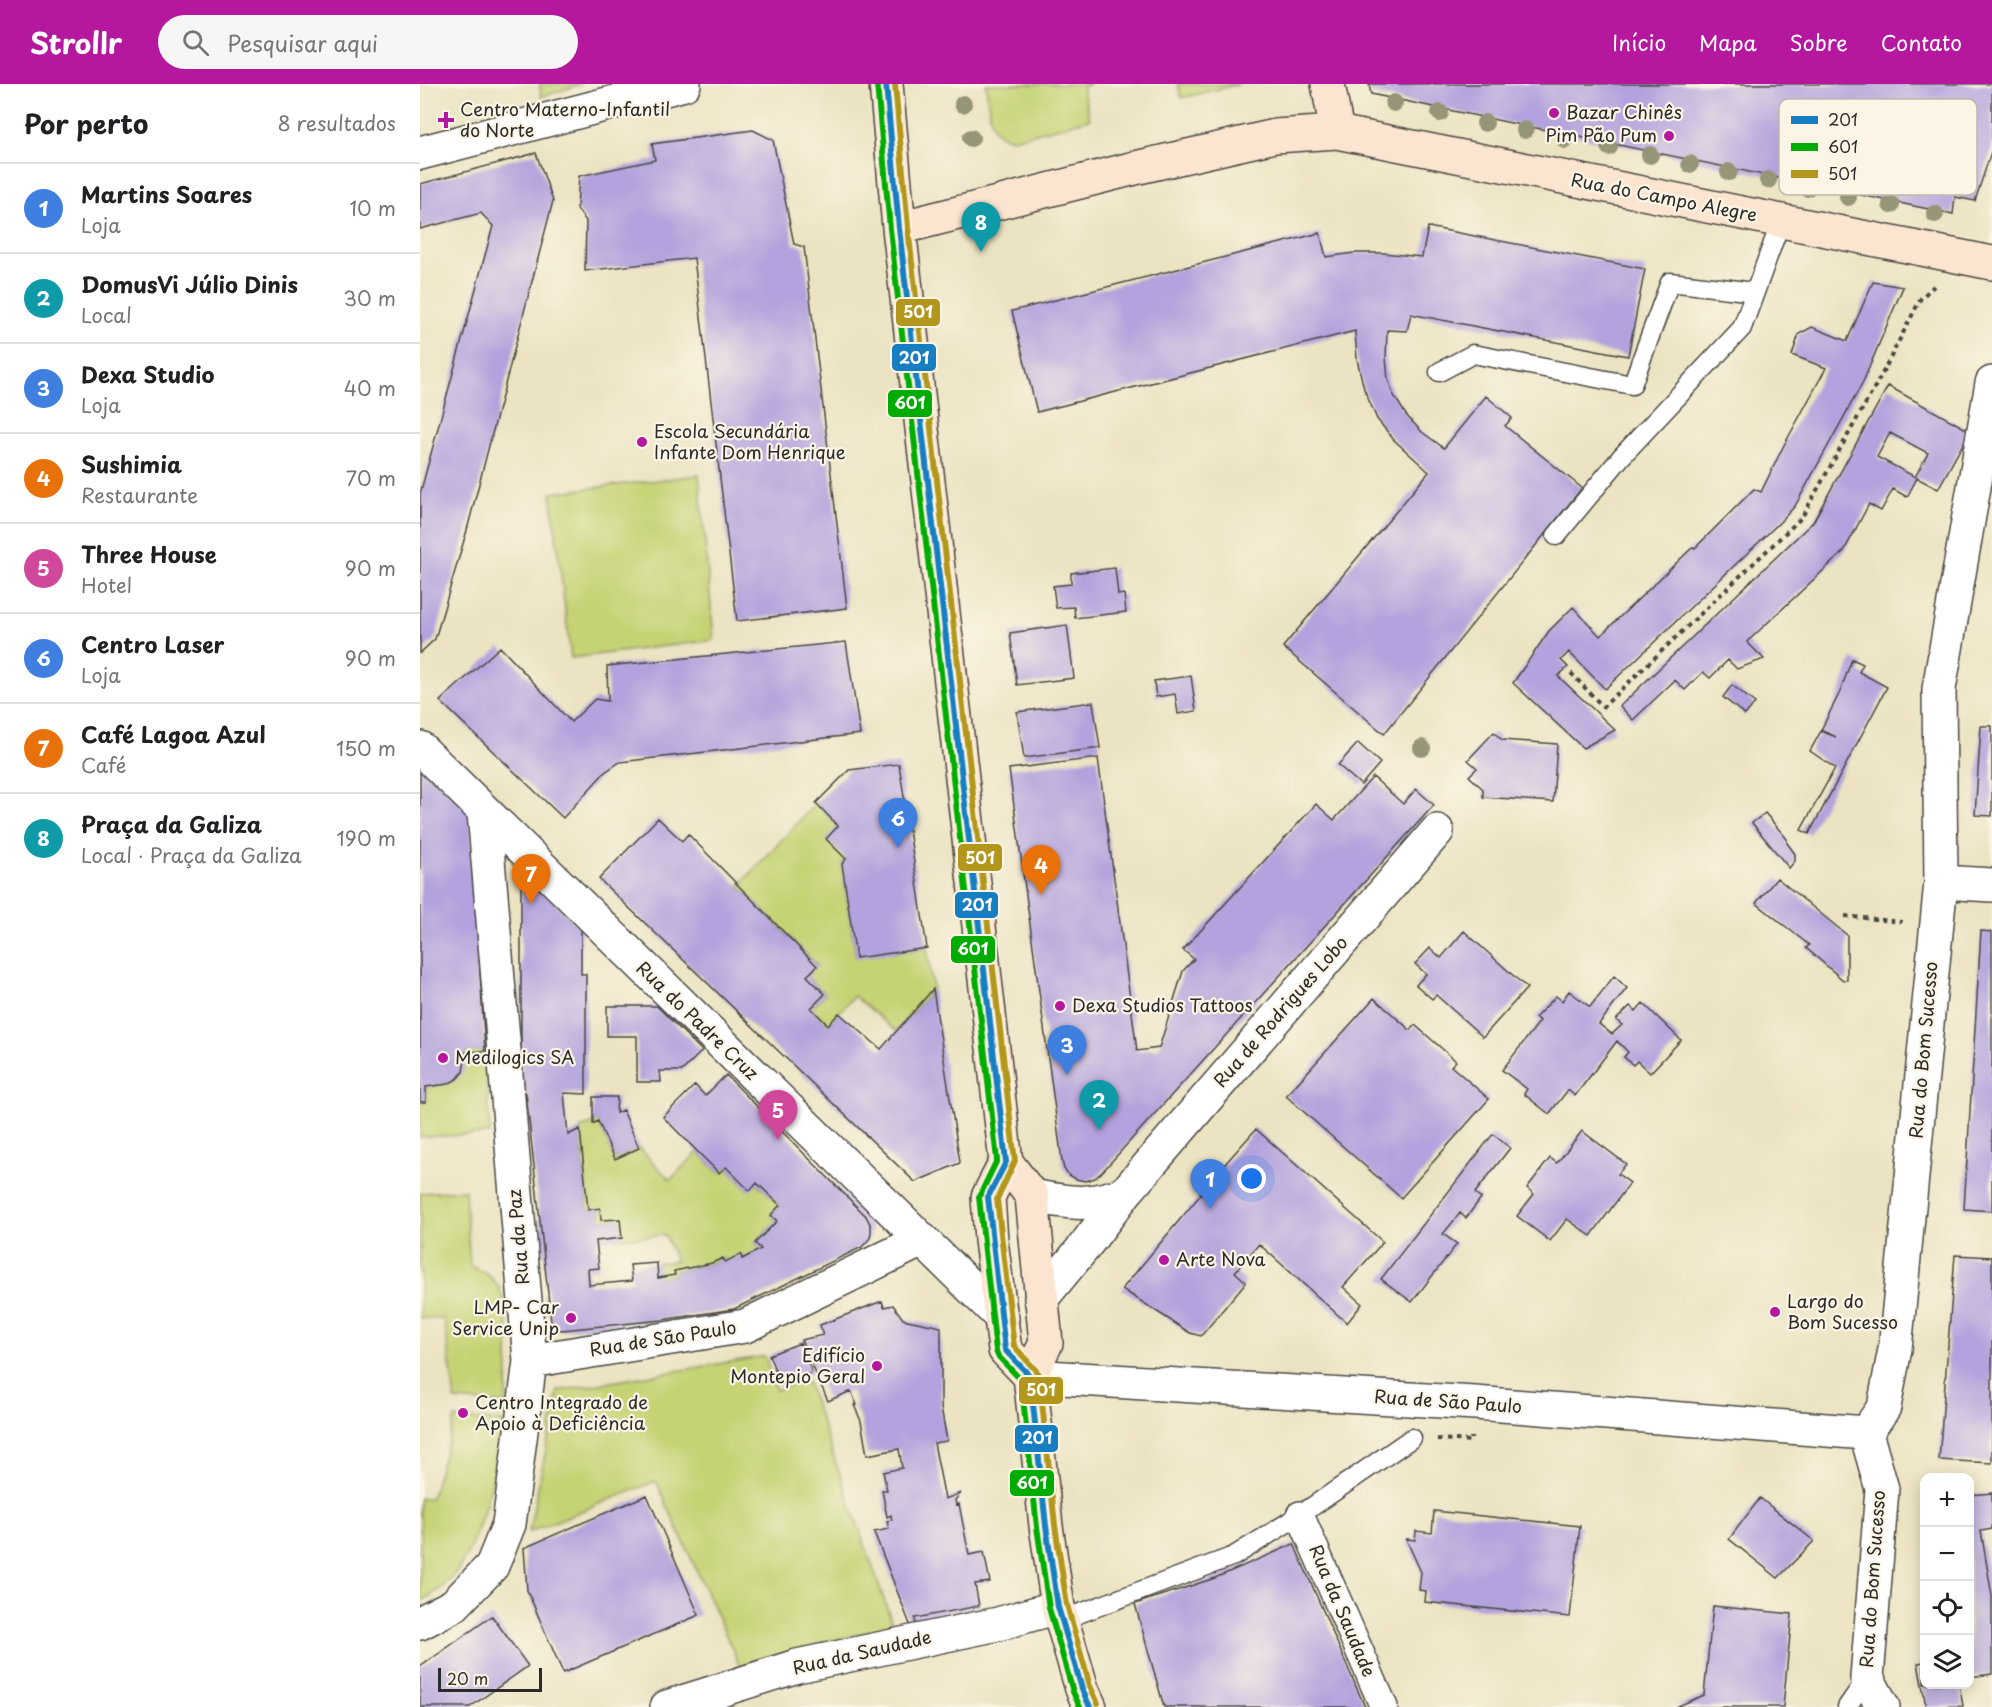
<!DOCTYPE html>
<html lang="pt">
<head>
<meta charset="utf-8">
<style>
  body { margin:0; font-family:"Playpen Sans",sans-serif; background:#f6f6f6; color:#202124 }
  .controls { position:absolute; right:18px; bottom:18px; display:grid; overflow:hidden; border-radius:12px; box-shadow:0 3px 15px #0003 }
  .controls button { width:54px; height:54px; display:grid; place-items:center; padding:0; border:0; border-bottom:2px solid #e0e0e0; background:#fff; color:#202124; font:30px sans-serif }
  .scale { position:absolute; left:18px; bottom:15px; width:104px; box-sizing:border-box; padding-left:6px; border:3px solid #2b2b2b; border-top:0; font-size:16px; line-height:21px; white-space:nowrap; color:#2b2b2b; -webkit-text-stroke:4px #fcf5e5; paint-order:stroke }
  .you { position:absolute; left:832px; top:1095px; width:21px; height:21px; margin:-15px; border:4px solid #fff; border-radius:50%; background:#1a73e8; box-shadow:0 0 0 9px #1a73e833 }
  .badge { display:grid; place-items:center; width:39px; height:39px; border-radius:50%; background:#b5179e; color:#fff; font-size:20px; font-weight:700 }
  .pin { position:absolute; translate:-50% -50px; filter:drop-shadow(0 2px 3px #0008) }
  .pin::after { content:''; position:absolute; top:32px; width:21px; height:18px; background:inherit; clip-path:polygon(0 0,100% 0,50% 100%) }
  .list { margin:0; padding:0; list-style:none }
  h2 { display:flex; justify-content:space-between; align-items:center; height:78px; margin:0; padding:0 24px; font-size:26px }
  h2 small { font-size:20px; font-weight:400; color:#757577 }
  .list li { display:grid; grid-template-columns:39px 1fr auto; gap:18px; align-items:center; box-sizing:border-box; height:90px; padding:0 24px; border-top:2px solid #e0e0e0 }
  .list b { display:block; font-size:22px; white-space:nowrap }
  .list p { margin:0; font-size:20px; white-space:nowrap; color:#757577 }
  .list em { font-size:20px; font-style:normal; color:#757577 }
  .icon { flex:none; width:33px; height:33px; fill:none; stroke:currentColor; stroke-width:2; stroke-linecap:round; stroke-linejoin:round }
  .map { position:relative; flex:none; width:1572px; height:1623px; overflow:hidden }
  header { display:flex; align-items:center; gap:36px; box-sizing:border-box; height:84px; padding:0 30px; background:#b5179e; color:#fff }
  header strong { font-size:28px }
  nav { display:flex; gap:33px; margin-inline-start:auto; font-size:21px }
  .search { width:420px; height:54px; background:#f6f6f6; display:flex; align-items:center; gap:15px; box-sizing:border-box; padding:0 21px; border-radius:33px; color:#757577; font-size:22px }
  main { display:flex }
  aside { flex:1; background:#fff }
  .map>svg:first-child { display:block }
  .green { fill:#c6d374; stroke:#787f50; stroke-width:1.5 }
  .building { fill:#b3a2dd; fill-rule:evenodd }
  .lines { fill:none; stroke-linecap:round; stroke-linejoin:round }
  .service-casing { stroke:#484742; stroke-width:21 }
  .pedestrian-casing { stroke:#484742; stroke-width:30 }
  .minor-casing { stroke:#484742; stroke-width:36 }
  .secondary-casing { stroke:#484742; stroke-width:36 }
  .path { stroke:#484742; stroke-width:4; stroke-dasharray:4.5 4.5; stroke-linecap:butt }
  .service { stroke:#fff; stroke-width:18 }
  .pedestrian { stroke:#fff; stroke-width:27 }
  .minor { stroke:#fff; stroke-width:33 }
  .secondary { stroke:#fce5d0; stroke-width:33 }
  .bus-1-casing { stroke:#fcf5e5; stroke-width:10 }
  .bus-2-casing { stroke:#fcf5e5; stroke-width:10 }
  .bus-3-casing { stroke:#fcf5e5; stroke-width:10 }
  .bus-1 { stroke:#187ec2; stroke-width:6 }
  .bus-2 { stroke:#00ac00; stroke-width:6 }
  .bus-3 { stroke:#b3971d; stroke-width:6 }
  .tree { fill:#979578 }
  .poi-dot { fill:#b5179e; stroke:#fcf5e5; stroke-width:2 }
  .labels { text-anchor:middle; stroke-width:4.5; stroke-linejoin:round; paint-order:stroke }
  .poi-label { font-size:18px; fill:#2b2b2b; stroke:#fcf5e5; text-anchor:start }
  .street-label { font-size:18px; fill:#2b2b2b; stroke:#fcf5e5 }
  .key { fill:#fcf5e5; stroke:#bdb8ad; stroke-width:1.5 }
  .key-label { font-size:16px; fill:#2b2b2b }
  .line-badge { stroke:#fcf5e5; stroke-width:2 }
  .badge-label { font-size:16px; text-anchor:middle; font-weight:bold; fill:#fff }
</style>
</head>
<body>
<header>
<strong>Strollr</strong>
<div class="search"><svg class="icon" aria-label="search" viewBox="0 0 24 24"><circle cx="10" cy="10" r="6"/><path d="M15 15l6 6"/></svg>Pesquisar aqui</div>
<nav><a>Início</a><a>Mapa</a><a>Sobre</a><a>Contato</a></nav>
</header>
<main>
<aside>
<h2>Por perto<small>8 resultados</small></h2>
<ul class="list">
<li><span class="badge" style="background:#3f7fe0">1</span><div><b>Martins Soares</b><p>Loja</p></div><em>10 m</em></li>
<li><span class="badge" style="background:#0f9aa8">2</span><div><b>DomusVi Júlio Dinis</b><p>Local</p></div><em>30 m</em></li>
<li><span class="badge" style="background:#3f7fe0">3</span><div><b>Dexa Studio</b><p>Loja</p></div><em>40 m</em></li>
<li><span class="badge" style="background:#e8710a">4</span><div><b>Sushimia</b><p>Restaurante</p></div><em>70 m</em></li>
<li><span class="badge" style="background:#d1479c">5</span><div><b>Three House</b><p>Hotel</p></div><em>90 m</em></li>
<li><span class="badge" style="background:#3f7fe0">6</span><div><b>Centro Laser</b><p>Loja</p></div><em>90 m</em></li>
<li><span class="badge" style="background:#e8710a">7</span><div><b>Café Lagoa Azul</b><p>Café</p></div><em>150 m</em></li>
<li><span class="badge" style="background:#0f9aa8">8</span><div><b>Praça da Galiza</b><p>Local · Praça da Galiza</p></div><em>190 m</em></li>
</ul>
</aside>
<div class="map">
<svg width="1572" height="1623" viewBox="0 0 1572 1623">
  <rect width="100%" height="100%" fill="#fcf5e5"/>
  <filter id="ink" filterUnits="userSpaceOnUse"><feTurbulence type="fractalNoise" baseFrequency=".0167" numOctaves="2"/><feDisplacementMap in="SourceGraphic" scale="12" xChannelSelector="R" yChannelSelector="G"/><feConvolveMatrix kernelMatrix="1 2 1 2 8 2 1 2 1" color-interpolation-filters="sRGB"/></filter>
  <filter id="wash" filterUnits="userSpaceOnUse"><feTurbulence type="fractalNoise" baseFrequency=".008" numOctaves="4" result="noise"/><feDisplacementMap in="SourceGraphic" scale="24" xChannelSelector="R" yChannelSelector="G"/><feGaussianBlur stdDeviation="1.35" result="paint"/><feColorMatrix in="noise" values="0 0 0 0 0 0 0 0 0 0 0 0 0 0 0 0 0 1.4 0 .05"/><feComposite in="paint" operator="in"/></filter>
  <g filter="url(#wash)">
    <rect width="100%" height="100%" fill="#ebe3c1"/>
    <path class="green" d="M120 0H162L121 13Z
      M566 0H671L662 3 670 35 593 55C587 54 580 52 576 47 569 39 567 11 566 0Z
      M758 0H820L761 14Z
      M279 391 294 556 151 574 131 409Z
      M396 719 418 742 426 775 422 780 436 873 507 864 513 905 476 947 434 912 408 941 391 924 405 910 387 892 397 881 319 802Z
      M65 967 70 1050 0 1053V1018H6V1003C32 1000 44 997 46 968Z
      M178 1037 195 1075 219 1064 250 1096 278 1068 299 1089 306 1083 329 1106 337 1099 360 1121 351 1131 357 1137 335 1159 341 1165 322 1175 321 1171 305 1178 303 1174 292 1179 255 1187V1191L238 1194 237 1179 256 1177 245 1151 202 1154 200 1135 181 1136 180 1125 168 1126 160 1045Z
      M45 1106 50 1182C61 1186 73 1193 79 1204 92 1226 88 1294 86 1320L35 1316 24 1235 0 1234V1109Z
      M345 1272 356 1306 387 1297 473 1541 320 1582 236 1397 109 1448 138 1307Z
      M35 1334 84 1338C77 1382 60 1462 30 1496 22 1505 10 1512 0 1518V1414H11Z"/>
    <g id="blocks">
      <path class="building" d="M949 0H1572V65L1555 117 1535 113 1533 130 951 10Z
        M333 46 353 56 374 160 384 163 427 524 317 537 274 174 165 187 166 137 157 125 159 92 235 76 232 60Z
        M116 69 133 117 47 446 15 555 0 569V410L73 142 61 129 0 145V100Z
        M1008 143 1225 185 1208 272 991 230 987 247 967 246 966 274 968 295 973 310 986 331 1002 348 1024 364 1066 312 1092 334 1085 342 1162 404 964 650 863 563 1009 388 974 356 957 335 944 305 937 275 935 247 617 328 592 227 900 149 906 173 934 169H963L1002 173Z
        M1453 198 1483 203 1443 298 1375 422 1359 439 1185 605 1149 568 1141 576 1148 583 1138 592 1195 646 1163 664 1093 599 1129 547 1153 523 1180 552 1273 463 1275 464 1334 405 1341 408 1363 363 1406 284 1372 271 1379 250 1392 243 1427 257Z
        M1468 302 1550 347 1518 405 1497 394 1487 413 1473 405 1461 427 1449 420 1424 467 1327 558 1344 575 1317 585 1308 576 1290 594 1283 588 1265 606 1255 596 1213 636 1200 622 1393 438ZM1470 349 1508 369 1495 393 1457 373Z
        M695 484 698 511 704 510 706 528 655 534 654 523 636 524 633 502 651 500V489Z
        M647 541 654 594 597 601 590 549Z
        M426 558 440 650 200 678 185 688 143 734 20 617 80 563 151 638 175 615 188 617 187 582Z
        M1432 575 1443 580 1439 588 1467 603 1389 750 1381 746 1415 684 1390 667 1401 647 1416 653 1401 646 1420 608Z
        M771 592 776 627 758 630 755 610 736 613 734 597Z
        M1312 601 1335 619 1325 631 1303 613Z
        M673 618 680 664 604 674 597 628Z
        M1561 642H1572V732L1555 731Z
        M1074 648 1082 656 1137 660 1133 718 1063 713V705L1049 692 1057 684 1048 676Z
        M938 659 960 679 941 701 918 681Z
        M678 674 717 967 739 964 763 887 774 875 763 866 896 720 914 736 953 693 983 720 996 705 1014 721 682 1088 675 1094 665 1097 656 1095 649 1091 644 1085 642 1077 589 685Z
        M0 680 50 727 65 967 46 968 43 988 37 995 28 1000 6 1003V1018H0Z
        M479 680 507 864 436 874 422 780 426 775 406 755 418 742 396 719 429 686Z
        M1345 729 1367 755V759L1375 770V777L1369 784 1332 739Z
        M238 734 262 757 268 750 397 882 387 892 405 910 391 924 408 941 419 929 461 965 513 905 540 1079 495 1098 179 795Z
        M1357 794 1427 851V896H1423L1386 864 1389 861 1336 819Z
        M113 797 161 845V890H166V1010L144 1009 148 1051 160 1045 168 1126 180 1124 181 1136 200 1135 202 1154 176 1157 179 1184 168 1185 169 1201 212 1197 210 1181 237 1179 238 1194 255 1191 254 1187 292 1179 303 1174 305 1178 321 1170 322 1175 341 1165 335 1159 357 1137 351 1131 360 1121 337 1099 330 1107 306 1083 299 1089 243 1033 275 1001 285 1012 306 991 446 1132 451 1142V1148L450 1154 442 1163 314 1225 242 1236 142 1246 135 1244 131 1237 106 1009H101V800Z
        M1044 847 1107 904 1063 953 1016 911 1012 915 996 901 1006 890 995 880 1010 864 1021 874Z
        M1561 847 1572 848V1127L1544 1125Z
        M1194 892 1207 904 1179 940 1192 950 1202 941 1196 936 1210 922 1216 927 1223 919 1261 956 1230 989 1217 977 1213 981 1204 973 1208 968 1197 957 1155 1012 1148 1006 1129 1030 1104 1010 1107 1005 1082 986 1120 937 1115 934 1136 912 1142 917 1149 907 1170 923Z
        M954 914 990 946 995 941 1036 977 1031 982 1069 1015 981 1114 866 1012Z
        M187 922H237L282 967 262 987H240L241 998H217V952H187Z
        M173 1013H197L196 1029 203 1026 219 1064 195 1075 178 1037 173 1040Z
        M836 1045 963 1158 923 1203 942 1220 927 1239 839 1160 815 1188 826 1198 781 1252 770 1249 702 1205 782 1109 780 1108Z
        M1162 1047 1206 1080 1198 1090 1210 1099 1171 1152 1147 1135 1130 1157 1097 1132 1114 1110 1107 1104 1130 1074 1137 1079Z
        M1073 1050 1090 1064 1055 1109 1061 1114 1046 1134 1040 1129 1023 1150 1037 1160 992 1218 961 1195Z
        M1535 1171 1572 1173V1379L1519 1376Z
        M462 1217 464 1223 473 1221 483 1235 521 1243V1323L527 1357 514 1359 525 1415 541 1409 535 1416 536 1421 539 1420 549 1471 564 1468 570 1498 555 1500 559 1522 495 1534 496 1542 491 1543 454 1448 469 1445 467 1437 472 1436 471 1431 467 1433 462 1406H467L463 1388 482 1384 479 1365 447 1371 441 1337 434 1321H437L431 1307 408 1317 381 1256 403 1251 400 1241Z
        M380 1259 392 1289 361 1301 349 1271Z
        M1572 1409V1445L1561 1447 1572 1512V1590L1550 1593V1411Z
        M227 1411 279 1531 143 1589 107 1506 104 1464Z
        M1340 1414 1394 1457 1358 1494 1309 1455Z
        M1014 1427 1160 1442 1150 1533 1005 1518 1006 1507 999 1506 1001 1488 986 1455 995 1456 996 1447 1012 1449Z
        M874 1460 945 1623H744L715 1520 795 1494Z
        M1293 1522 1372 1530 1363 1623H1256L1284 1611Z
        M72 1532 108 1582 50 1623H0V1583Z
        M1504 1578V1600H1539L1543 1622 1506 1623 1498 1579Z"/>
    </g>
  </g>
  <g filter="url(#ink)">
    <use href="#blocks" fill-opacity="0" stroke="#484742" stroke-width="1.5"/>
    <g class="lines">
      <g class="service-casing">
        <path id="service" d="M1019 288 1053 270 1212 301 1250 198 1335 208
          M1136 452 1202 372 1322 244 1361 137
          M642 1536 814 1472 880 1431 992 1354
          M1427 1623 1447 1594"/>
      </g>
      <g class="pedestrian-casing">
        <path id="pedestrian" d="M880 1431 964 1623"/>
      </g>
      <g class="minor-casing">
        <path id="minor" d="M0 69 264 0
          M0 664 582 1234
          M1521 798 1572 801
          M612 1112C650 1119 668 1123 705 1109
          M621 1215 664 1163 705 1109 1017 747
          M110 1277 325 1242 502 1156
          M610 1292 1055 1319 1446 1349
          M1446 1349 1464 1323 1475 1265 1521 798 1519 605 1572 299
          M1446 1349 1462 1405 1447 1594 1463 1623
          M0 1539 34 1521 72 1482 89 1440 110 1277 64 728
          M247 1623 377 1582 578 1540 638 1523"/>
      </g>
      <g class="secondary-casing">
        <path id="secondary" d="M466 0 479 144 586 1078 612 1112 626 1259 610 1292 626 1442 638 1523 662 1605 670 1623
          M908 0 917 48
          M479 144 715 84 855 52 917 48 1572 179
          M586 1078 568 1113 571 1156 585 1266 610 1292"/>
      </g>
      <path class="path" d="M1151 589 1183 623 1382 433 1461 292 1501 214 1514 202
        M1425 832 1482 838
        M1017 1355 1051 1357V1353"/>
      <use href="#service" class="service"/>
      <use href="#pedestrian" class="pedestrian"/>
      <use href="#minor" class="minor"/>
      <use href="#secondary" class="secondary"/>
      <g class="bus-1-casing">
        <path id="bus-1" d="M466 0 479 144 586 1078 568 1113 585 1266 610 1292 626 1442 638 1523 662 1605 670 1623"/>
      </g>
      <g class="bus-2-casing">
        <path id="bus-2" d="M457 1 470 145 577 1076 559 1113 576 1267 578 1272 601 1296 617 1443 629 1524 653 1608 660 1623"/>
      </g>
      <g class="bus-3-casing">
        <path id="bus-3" d="M475 0 488 143 595 1077 577 1115 594 1262 619 1290 635 1441 647 1521 670 1602 678 1619"/>
      </g>
      <use href="#bus-1" class="bus-1"/>
      <use href="#bus-2" class="bus-2"/>
      <use href="#bus-3" class="bus-3"/>
    </g>
    <g class="tree">
      <circle cx="974" cy="19" r="9"/>
      <circle cx="543" cy="20" r="9"/>
      <circle cx="1020" cy="29" r="9"/>
      <circle cx="1065" cy="39" r="9"/>
      <circle cx="1105" cy="46" r="9"/>
      <circle cx="551" cy="54" r="9"/>
      <circle cx="1145" cy="56" r="9"/>
      <circle cx="1189" cy="63" r="9"/>
      <circle cx="1230" cy="71" r="9"/>
      <circle cx="1270" cy="80" r="9"/>
      <circle cx="1309" cy="88" r="9"/>
      <circle cx="1348" cy="96" r="9"/>
      <circle cx="1387" cy="104" r="9"/>
      <circle cx="1428" cy="113" r="9"/>
      <circle cx="1471" cy="121" r="9"/>
      <circle cx="1515" cy="130" r="9"/>
      <circle cx="1002" cy="664" r="9"/>
    </g>
  </g>
  <g class="poi-dot">
    <circle cx="1134" cy="29" r="6"/>
    <path d="M23 27h6v6h6v6h-6v6h-6v-6h-6v-6h6z"/>
    <circle cx="1249" cy="52" r="6"/>
    <circle cx="222" cy="358" r="6"/>
    <circle cx="640" cy="922" r="6"/>
    <circle cx="23" cy="974" r="6"/>
    <circle cx="744" cy="1176" r="6"/>
    <circle cx="1355" cy="1228" r="6"/>
    <circle cx="151" cy="1234" r="6"/>
    <circle cx="457" cy="1282" r="6"/>
    <circle cx="43" cy="1329" r="6"/>
  </g>
  <g class="labels">
    <g class="poi-label">
      <text x="40" y="32">Centro Materno-Infantil<tspan x="40" dy="21">do Norte</tspan></text>
      <text x="1146" y="35">Bazar Chinês</text>
      <text x="1237" y="58" text-anchor="end">Pim Pão Pum</text>
      <text x="234" y="354">Escola Secundária<tspan x="234" dy="21">Infante Dom Henrique</tspan></text>
      <text x="652" y="928">Dexa Studios Tattoos</text>
      <text x="35" y="980">Medilogics SA</text>
      <text x="756" y="1182">Arte Nova</text>
      <text x="1367" y="1224">Largo do<tspan x="1367" dy="21">Bom Sucesso</tspan></text>
      <text x="139" y="1230" text-anchor="end">LMP- Car<tspan x="139" dy="21">Service Unip</tspan></text>
      <text x="445" y="1278" text-anchor="end">Edifício<tspan x="445" dy="21">Montepio Geral</tspan></text>
      <text x="55" y="1325">Centro Integrado de<tspan x="55" dy="21">Apoio à Deficiência</tspan></text>
    </g>
    <g class="street-label">
      <text transform="translate(1244 114) rotate(11)" y="6">Rua do Campo Alegre</text>
      <text transform="translate(861 928) rotate(-49)" y="6">Rua de Rodrigues Lobo</text>
      <text transform="translate(277 937) rotate(44)" y="6">Rua do Padre Cruz</text>
      <text transform="translate(1504 966) rotate(-85)" y="6">Rua do Bom Sucesso</text>
      <text transform="translate(99 1153) rotate(-95)" y="6">Rua da Paz</text>
      <text transform="translate(243 1255) rotate(-9)" y="6">Rua de São Paulo</text>
      <text transform="translate(1028 1318) rotate(4)" y="6">Rua de São Paulo</text>
      <text transform="translate(1453 1495) rotate(-86)" y="6">Rua do Bom Sucesso</text>
      <text transform="translate(922 1527) rotate(67)" y="6">Rua da Saudade</text>
      <text transform="translate(442 1569) rotate(-13)" y="6">Rua da Saudade</text>
    </g>
  </g>
  <rect x="1359" y="15" width="198" height="96" rx="9" class="key"/>
  <rect x="1371" y="32" width="27" height="8" fill="#187ec2"/>
  <rect x="1371" y="59" width="27" height="8" fill="#00ac00"/>
  <rect x="1371" y="86" width="27" height="8" fill="#b3971d"/>
  <g class="key-label">
    <text x="1408" y="42">201</text>
    <text x="1408" y="69">601</text>
    <text x="1408" y="96">501</text>
  </g>
  <g class="line-badge">
    <rect x="475" y="214" width="46" height="29" rx="6" fill="#b3971d"/>
    <rect x="471" y="259" width="46" height="29" rx="6" fill="#187ec2"/>
    <rect x="467" y="305" width="46" height="29" rx="6" fill="#00ac00"/>
    <rect x="537" y="759" width="46" height="29" rx="6" fill="#b3971d"/>
    <rect x="534" y="807" width="45" height="28" rx="6" fill="#187ec2"/>
    <rect x="530" y="851" width="46" height="29" rx="6" fill="#00ac00"/>
    <rect x="598" y="1292" width="46" height="29" rx="6" fill="#b3971d"/>
    <rect x="594" y="1340" width="45" height="29" rx="6" fill="#187ec2"/>
    <rect x="589" y="1385" width="46" height="28" rx="6" fill="#00ac00"/>
  </g>
  <g class="badge-label">
    <text x="498" y="234">501</text>
    <text x="494" y="280">201</text>
    <text x="490" y="325">601</text>
    <text x="560" y="780">501</text>
    <text x="557" y="827">201</text>
    <text x="553" y="871">601</text>
    <text x="621" y="1312">501</text>
    <text x="617" y="1360">201</text>
    <text x="612" y="1405">601</text>
  </g>
</svg>
<div class="controls">
<button>+</button>
<button>−</button>
<button><svg class="icon" aria-label="locate" viewBox="0 0 24 24"><circle cx="12" cy="12" r="6"/><path d="M12 2v4M12 18v4M2 12h4M18 12h4"/></svg></button>
<button><svg class="icon" aria-label="layers" viewBox="0 0 24 24"><path d="M12 4l9 5-9 5-9-5zM3 14l9 5 9-5"/></svg></button>
</div>
<div class="scale">20 m</div>
<div class="you"></div>
<div class="pin badge" style="left:790px;top:1125px;background:#3f7fe0">1</div>
<div class="pin badge" style="left:679px;top:1046px;background:#0f9aa8">2</div>
<div class="pin badge" style="left:647px;top:991px;background:#3f7fe0">3</div>
<div class="pin badge" style="left:621px;top:811px;background:#e8710a">4</div>
<div class="pin badge" style="left:358px;top:1056px;background:#d1479c">5</div>
<div class="pin badge" style="left:478px;top:764px;background:#3f7fe0">6</div>
<div class="pin badge" style="left:111px;top:820px;background:#e8710a">7</div>
<div class="pin badge" style="left:561px;top:168px;background:#0f9aa8">8</div>
</div>
</main>
</body>
</html>
